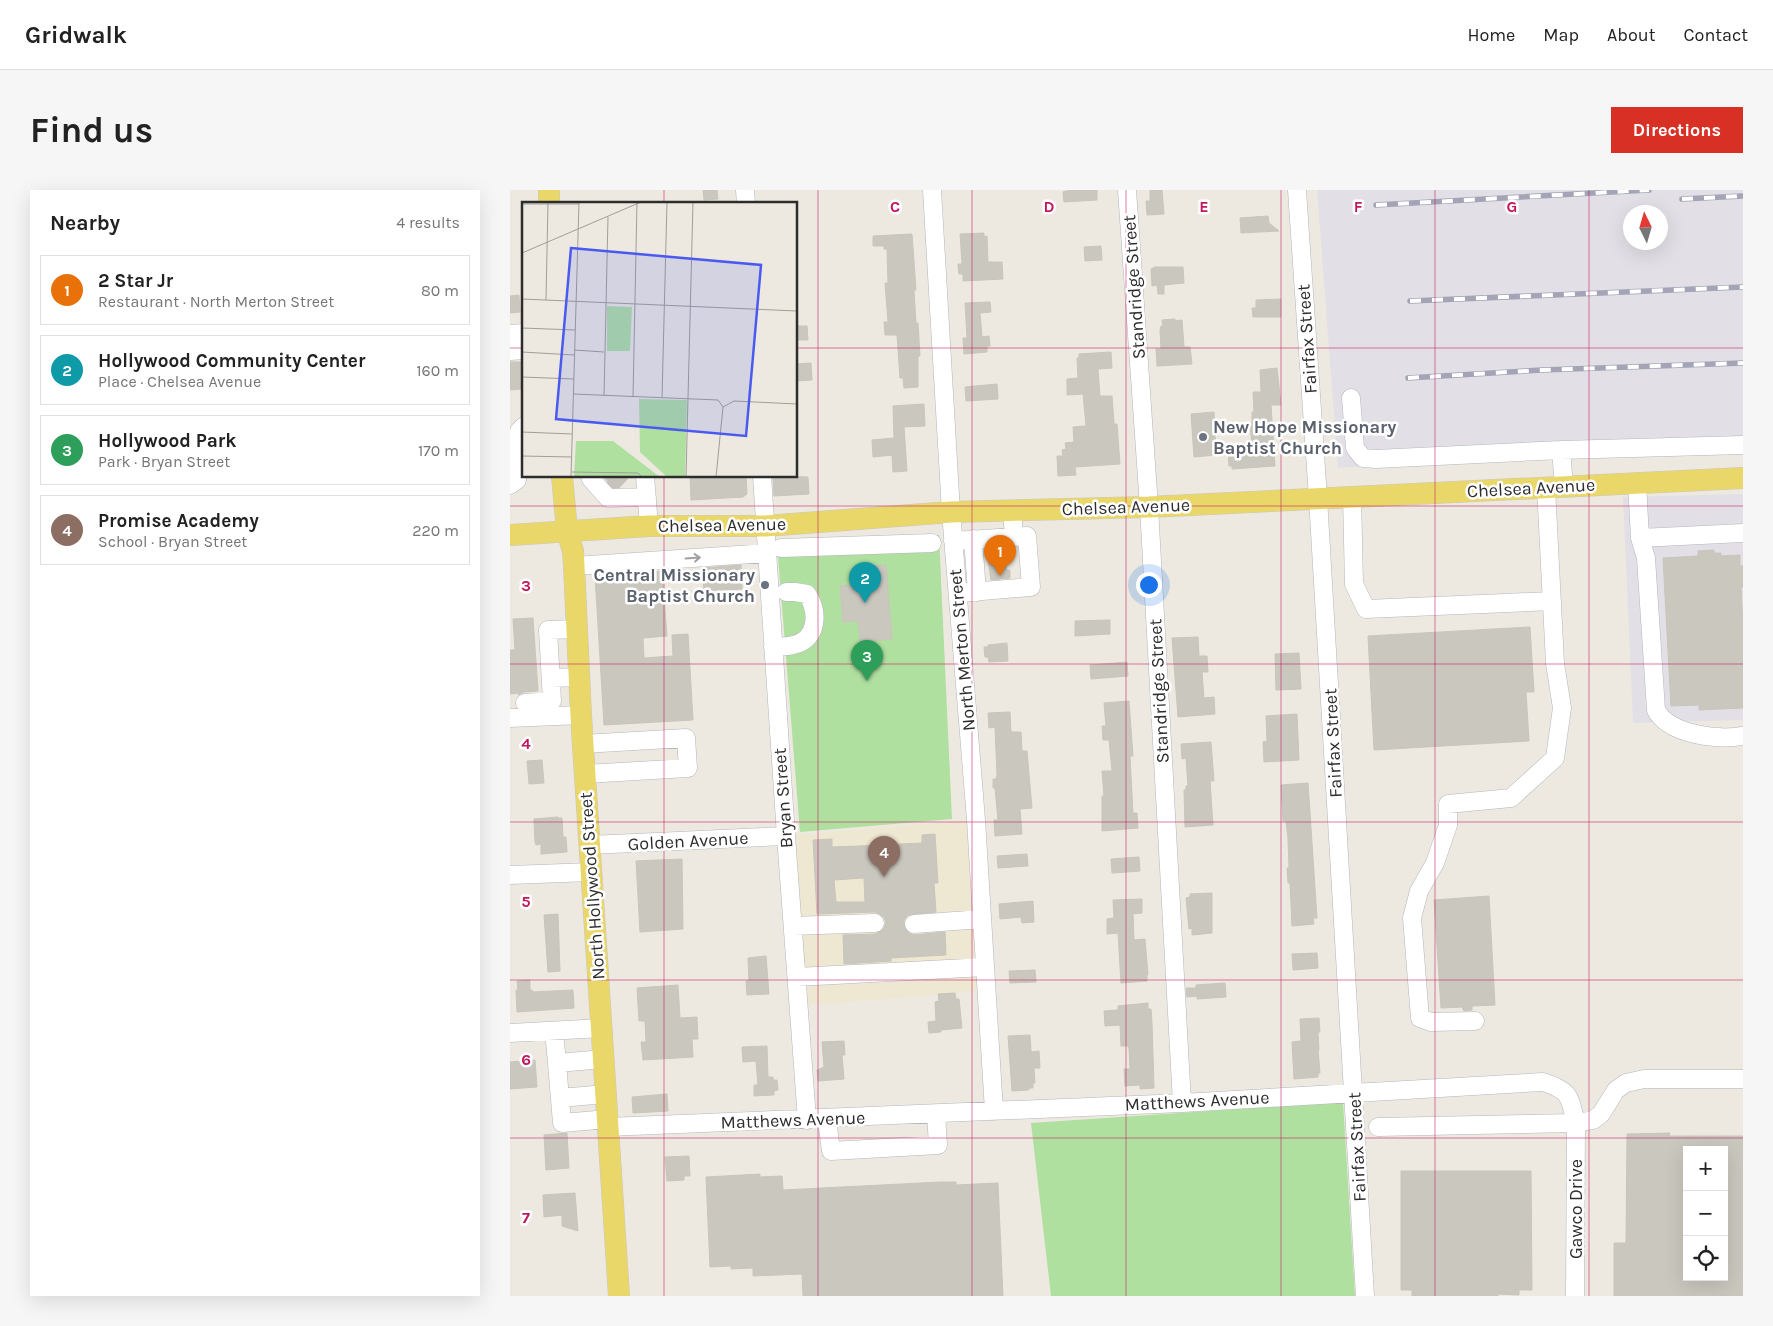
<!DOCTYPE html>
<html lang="en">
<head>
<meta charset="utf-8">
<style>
  body { margin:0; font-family:Karla,sans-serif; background:#f6f6f6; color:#222 }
  .controls { position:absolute; right:15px; bottom:15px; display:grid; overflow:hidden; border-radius:0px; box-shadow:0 5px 20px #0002 }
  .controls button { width:45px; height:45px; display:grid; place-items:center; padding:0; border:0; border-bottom:1px solid #e0e0e0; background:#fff; color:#222; font:25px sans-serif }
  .compass { position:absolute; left:1113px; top:15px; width:45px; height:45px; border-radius:50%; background:#fff; box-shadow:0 5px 20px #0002; rotate:355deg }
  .you { position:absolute; left:638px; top:394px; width:18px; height:18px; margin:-12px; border:4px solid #fff; border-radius:50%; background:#1a73e8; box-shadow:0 0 0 8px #1a73e833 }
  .badge { display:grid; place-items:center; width:32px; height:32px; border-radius:50%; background:#d93025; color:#fff; font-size:16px; font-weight:700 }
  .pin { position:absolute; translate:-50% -41px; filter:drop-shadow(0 1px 2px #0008) }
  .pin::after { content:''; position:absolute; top:26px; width:18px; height:15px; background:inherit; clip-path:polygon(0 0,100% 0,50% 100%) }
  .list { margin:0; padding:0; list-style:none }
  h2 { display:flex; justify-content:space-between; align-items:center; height:65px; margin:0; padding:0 20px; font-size:21px }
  h2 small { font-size:16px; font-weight:400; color:#767676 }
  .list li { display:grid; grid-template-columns:32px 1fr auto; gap:15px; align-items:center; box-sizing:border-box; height:70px; margin:0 10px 10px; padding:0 10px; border:1px solid #e0e0e0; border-radius:0px }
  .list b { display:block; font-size:19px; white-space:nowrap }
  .list p { margin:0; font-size:16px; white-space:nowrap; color:#767676 }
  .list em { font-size:16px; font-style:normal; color:#767676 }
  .icon { flex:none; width:28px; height:28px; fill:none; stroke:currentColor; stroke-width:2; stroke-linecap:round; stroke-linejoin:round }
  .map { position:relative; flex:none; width:1233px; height:1106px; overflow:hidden; border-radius:0px }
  header { display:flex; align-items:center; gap:30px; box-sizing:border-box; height:70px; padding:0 25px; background:#fff; border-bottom:1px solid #e0e0e0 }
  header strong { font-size:24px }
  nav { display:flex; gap:28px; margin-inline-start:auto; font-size:18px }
  .intro { display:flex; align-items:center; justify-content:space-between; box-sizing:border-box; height:120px; padding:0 30px }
  h1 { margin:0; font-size:35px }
  .button { padding:12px 22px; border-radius:0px; background:#d93025; color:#fff; font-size:18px; font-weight:700 }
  main { display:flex; gap:30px; padding:0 30px }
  aside { flex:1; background:#fff; border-radius:0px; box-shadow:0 5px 20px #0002 }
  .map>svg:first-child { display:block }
  .industrial { fill:#e2e0e6; fill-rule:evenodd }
  .education { fill:#eee7d1 }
  .green { fill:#b0e0a0 }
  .building { fill:#c9c7be; stroke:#c9c5ba; fill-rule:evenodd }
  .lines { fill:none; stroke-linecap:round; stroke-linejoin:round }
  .minor-tunnel { stroke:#c7c3bc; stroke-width:18; stroke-dasharray:18 9; stroke-linecap:butt }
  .minor-casing { stroke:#b3b5bf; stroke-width:19 }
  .major-casing { stroke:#c8c8c8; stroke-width:22 }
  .minor { stroke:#fff; stroke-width:18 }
  .major { stroke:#ead769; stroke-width:21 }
  .rail-casing { stroke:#a3a4b6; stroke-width:5.5 }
  .rail { stroke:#fff; stroke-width:4; stroke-dasharray:11; stroke-linecap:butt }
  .oneway { stroke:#a0a0a0 }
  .grid { fill:none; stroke:#c2185b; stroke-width:1; stroke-opacity:0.55 }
  .worship-dot { fill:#6b7280; stroke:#fff; stroke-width:2 }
  .labels { text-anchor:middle; stroke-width:5; stroke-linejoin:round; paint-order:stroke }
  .street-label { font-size:18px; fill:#2d2d2d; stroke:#fff }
  .worship-label { font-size:18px; font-weight:bold; fill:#5b616d; stroke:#fff; text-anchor:start }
  .inset-road { fill:none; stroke:#a09e98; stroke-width:1 }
  .view { fill:#4a5af0; fill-opacity:0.15; stroke:#4a5af0; stroke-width:2.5 }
  .inset-edge { fill:none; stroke:#2d2d2d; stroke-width:2.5 }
  .grid-label { font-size:16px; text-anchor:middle; font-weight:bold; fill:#c2185b; stroke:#fff; stroke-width:5; stroke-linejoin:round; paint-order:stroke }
</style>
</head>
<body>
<header>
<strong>Gridwalk</strong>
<nav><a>Home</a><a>Map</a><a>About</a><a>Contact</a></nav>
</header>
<div class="intro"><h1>Find us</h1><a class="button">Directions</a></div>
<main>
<aside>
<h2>Nearby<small>4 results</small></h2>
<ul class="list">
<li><span class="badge" style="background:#e8710a">1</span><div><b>2 Star Jr</b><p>Restaurant · North Merton Street</p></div><em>80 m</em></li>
<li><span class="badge" style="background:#0f9aa8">2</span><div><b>Hollywood Community Center</b><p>Place · Chelsea Avenue</p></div><em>160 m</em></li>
<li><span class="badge" style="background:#2e9e5b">3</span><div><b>Hollywood Park</b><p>Park · Bryan Street</p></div><em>170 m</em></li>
<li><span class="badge" style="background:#8d6e63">4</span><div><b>Promise Academy</b><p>School · Bryan Street</p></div><em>220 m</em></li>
</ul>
</aside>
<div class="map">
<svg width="1233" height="1106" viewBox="0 0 1233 1106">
  <rect width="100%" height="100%" fill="#ede9e0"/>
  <path class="industrial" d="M807 0H1233V258L828 278ZM1120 22H1150V52H1120Z
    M1233 304V530L1123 533 1113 307Z"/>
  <path class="education" d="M466 630 477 800 289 816 276 646Z"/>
  <path class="green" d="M429 345 442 629 290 642 267 354Z
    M833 912 845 1106H541L521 933Z"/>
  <path class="building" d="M193 0H207L208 9 194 10Z
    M560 0H587V10L554 12 553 2Z
    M640 0H652L654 24 637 25 636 11H640Z
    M758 26 759 33 769 41 731 43 730 28Z
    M474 43V47L477 46 478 72H492L493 89 453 91V84H449L448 74H452L450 44Z
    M402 44 406 100H404L406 133H408L410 166H408V197L394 198 393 188H390L387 145H375L374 132H378L375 93H378L377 59H374V56H363V46Z
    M591 56 592 70 575 71 574 57Z
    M645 77H673L674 93 654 95V104H648L647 95 642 96 641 79Z
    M9 105 10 122 0 123V106Z
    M771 109V127H743L742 118H746V110Z
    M480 112 481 122 470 123 472 147 479 146 480 156H477V162L454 164 453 148H457L455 113Z
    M665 129V131L672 130 674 157H680L682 174 647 176 646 159H651L650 140 651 136H653L652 130Z
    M286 136H297L298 150H286Z
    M601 162 602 178 588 179 590 206H602L604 234H607L610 274 565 277 566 285 548 286 547 266H553L552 260 556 259 555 253 564 252 563 237 576 236 573 204 557 205V189L568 188 567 168H569V164Z
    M0 172H11L12 199 0 200Z
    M301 173 302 190 286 191V174Z
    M767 178 771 215H761L765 276 722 279V276H719L718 257 742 256 740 233H742V222H744L743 202H751L750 180Z
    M487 194 488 209 456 211 455 197Z
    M414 214 415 236 394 237 397 281 383 282 382 265 363 267 362 250 384 248 383 216Z
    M704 222 706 265 684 267 681 224Z
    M93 286H120L110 297H103Z
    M180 286H236L237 304 233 307 181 310Z
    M263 286 298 287 299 304 264 306Z
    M1204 360V363H1211V366L1230 365V376H1233V397H1231L1233 435V518L1189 520V515L1161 516 1153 368 1188 366V361Z
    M497 368 496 380H500V388L481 390 478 369Z
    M231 375 232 399 194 401 192 378Z
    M376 375 382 449 350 452 348 431 333 432 330 396 344 395 342 378Z
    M152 381 157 446 133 448 134 468 163 466 162 445 178 444 183 530 94 535 85 385Z
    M23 428 28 501 14 502 8 505V503L0 504V460H5L3 429Z
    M600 430V444L565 446V431Z
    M1020 437 1024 502H1016L1019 551 864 560 858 446Z
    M688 447 689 466H697L698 482H692L694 508 704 507 705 524 668 527 662 448Z
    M497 453 498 471 479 472 478 467H475L474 457H478V455Z
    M789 463 791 499 766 500 765 464Z
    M617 472 618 486 581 489 580 475Z
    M619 511 623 566H620L623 623H627L628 638 592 641V606H594L592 581H602L599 550H593L592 536H596L594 513Z
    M500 522 501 542H511L512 561H517L522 618 510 619 512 644 485 646 484 630H488L485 598H483V589H486L487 585 485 537 479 538 478 523Z
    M787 524 789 570 754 572 753 552 757 551 756 526Z
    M701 552 704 591H700L703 635 675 637 674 600H676V596H678L676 568 672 569 671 554Z
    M32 570 34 593 19 594 17 571Z
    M798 593 807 728H803L804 734 782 736 780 693H778L777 678H779L778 649 776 631H773L771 595Z
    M48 627V628H52L53 647H56L57 662 31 664V654L26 655 25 652 24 629Z
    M425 644 428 693H424L426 722 398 725 394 730V735L399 743 404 745 435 742 436 765 381 768V771L334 774 333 745 366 744 374 738 376 732 374 727 365 722 307 724 303 650 322 649V657L349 656 412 653V645ZM354 688 355 712H326L324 690Z
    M517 664 518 676 488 678 487 666Z
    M629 667 630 681 602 683 601 669Z
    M172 669 173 739 130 742 126 671Z
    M702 703V743L682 745V738L679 739 676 708 680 707V704Z
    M979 706 985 815 962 816V820L954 821 952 817 931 818 924 710Z
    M632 709V723L623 724 624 750 635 749 638 785H637V791L611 793 608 743 597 744V729L604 728 603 710Z
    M523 711 524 732 512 733 511 727 490 729 489 714Z
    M48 724 50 781 38 782 34 725Z
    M807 763 808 778 783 780 782 764Z
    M256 766 259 804 237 805 236 791H239L238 768Z
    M525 780 526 792 500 793 499 781Z
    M20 790V800H22L23 802 63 800 64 818 7 822 6 800H8L7 791Z
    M715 793 716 807 687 809V806L677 807 676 798H686V795Z
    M168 795 170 828 187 827 188 849H182L183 867 133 870 131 852H136L135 831H129L127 798Z
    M445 803 446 809H449L452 838 431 840V842L419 843 418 832 426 831 425 812 429 811 428 804Z
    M638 813V819H641L642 833 644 898 630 899V895L615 896 614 879H620L619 858 618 856H611L610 835 595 836 594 821 608 820V816Z
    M809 828 810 842H808L809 860H808L810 883H808V887L784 889 782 852 791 851 790 829Z
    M520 845 521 862 529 861 530 878H524L525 893H523V898H519V900L502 901 498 846Z
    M334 851 335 865H332L334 889 308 891 307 880 314 877 312 852Z
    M257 856 258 887H263V890H267L268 900 264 901V905L244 906V895H248L246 871 233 872 232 857Z
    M25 870 27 897 0 899V872Z
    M157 904 158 921 123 923 122 907Z
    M57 943 59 978 36 980 34 945Z
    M1160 943 1159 946H1233V1106H1104V1053H1116L1117 944ZM1177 960H1214V1087H1177Z
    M179 966 180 986H174V990L157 991 155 967Z
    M891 981H1021L1022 1100H1009V1105L988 1104V1106H902V1100H891Z
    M250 984V987L272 986 273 1000 431 992H446V995L488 993 493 1106H293L292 1084 243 1086V1078L221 1079V1076L200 1077 196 987Z
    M65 1003 68 1041 52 1036V1025L34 1027 33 1005Z"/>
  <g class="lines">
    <path class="minor-tunnel" d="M102 286 112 295"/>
    <g class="minor-casing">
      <path id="minor" d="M235 0 236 14
        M422 0 441 322 466 630 484 921
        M617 0 639 317 672 913
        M787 0 808 308 855 1106
        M0 144 13 143 14 150
        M0 161 14 160
        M841 208 845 258 853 268 866 269 1051 260
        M80 286 81 289 98 308 137 307
        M135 286 139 336
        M252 286 276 646 297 930
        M1127 293 1130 348 1136 368 1146 520C1159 545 1208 550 1233 546
        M0 295 7 290 9 277 8 246 9 241 14 236
        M1054 296 1051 260 1233 255
        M842 306 844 394 856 419 1042 411
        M1130 348 1233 343
        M463 349 467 402
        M443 351 504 347
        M271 358C322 356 371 355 422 353
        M64 376 257 363
        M448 403 521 397 517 346 504 347 502 320
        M263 457C270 456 277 457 283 455 308 450 309 422 297 404L285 402H276
        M41 488 69 487
        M15 513 42 511 38 440 67 439
        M0 528 71 525
        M73 554 176 548 178 578 75 584
        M80 655 276 646
        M0 685 81 682
        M404 734 472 729
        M283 736 365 733
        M287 787 475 777
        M965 831 921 832 910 828 902 728 909 701 925 673 938 635V614L1001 608 1045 568 1052 518 1045 473 1036 297
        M44 841 47 873
        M0 843 92 838
        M94 869 47 873 52 933 98 929
        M50 908 96 904
        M317 929 321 961 428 955 426 924
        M98 937 672 913 1033 892C1061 901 1059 906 1066 933L1083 930 1091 924 1106 900 1116 893 1134 889H1233
        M868 937 1066 933 1065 1106"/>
    </g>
    <g class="major-casing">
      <path id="major" d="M39 0V14
        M52 286 57 341 63 361 64 376 71 525 109 1106
        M0 345 139 336H255L441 322 639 317 1233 288"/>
    </g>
    <use href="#minor" class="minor"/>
    <use href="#major" class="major"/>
    <g class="rail-casing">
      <path id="rail" d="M1172 9 1233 6
        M866 15 1139 0
        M900 111 1233 97
        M898 188 1032 180 1233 173"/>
    </g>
    <use href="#rail" class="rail"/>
  </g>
  <defs><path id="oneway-shaft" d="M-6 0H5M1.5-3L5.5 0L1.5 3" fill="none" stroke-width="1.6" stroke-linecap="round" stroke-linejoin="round" transform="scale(1.25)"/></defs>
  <use class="oneway" href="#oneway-shaft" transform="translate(183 368) rotate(-4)"/>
  <path class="grid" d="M154 0V14M308 0V1106M462 0V1106M616 0V1106M771 0V1106M925 0V1106M1079 0V1106M0 158H14M286 158H1233M154 286V1106M0 316H1233M0 474H1233M0 632H1233M0 790H1233M0 948H1233"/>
  <g class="worship-dot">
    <circle cx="693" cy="247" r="5"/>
    <circle cx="255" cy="395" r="5"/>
  </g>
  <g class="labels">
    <g class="street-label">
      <text transform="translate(624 97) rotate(-94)" y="6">Standridge Street</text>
      <text transform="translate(797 149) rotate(-94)" y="6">Fairfax Street</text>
      <text transform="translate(1021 298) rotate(-3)" y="6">Chelsea Avenue</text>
      <text transform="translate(616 317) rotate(-2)" y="6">Chelsea Avenue</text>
      <text transform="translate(212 335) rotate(-1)" y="6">Chelsea Avenue</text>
      <text transform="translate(452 460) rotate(-95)" y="6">North Merton Street</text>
      <text transform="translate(649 501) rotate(-93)" y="6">Standridge Street</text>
      <text transform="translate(823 553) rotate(-93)" y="6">Fairfax Street</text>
      <text transform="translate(273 608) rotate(-94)" y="6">Bryan Street</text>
      <text transform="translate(178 651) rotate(-3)" y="6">Golden Avenue</text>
      <text transform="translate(82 696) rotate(-94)" y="6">North Hollywood Street</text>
      <text transform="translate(687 911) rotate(-3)" y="6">Matthews Avenue</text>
      <text transform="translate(283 930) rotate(-2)" y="6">Matthews Avenue</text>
      <text transform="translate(847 957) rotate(-93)" y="6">Fairfax Street</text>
      <text transform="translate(1066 1019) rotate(-90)" y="6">Gawco Drive</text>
    </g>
    <g class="worship-label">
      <text x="703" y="243">New Hope Missionary<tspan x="703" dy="21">Baptist Church</tspan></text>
      <text x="245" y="391" text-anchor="end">Central Missionary<tspan x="245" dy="21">Baptist Church</tspan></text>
    </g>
  </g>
  <g transform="translate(12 12)">
    <rect width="275" height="275" fill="#ede9e0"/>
    <path d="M85 104 110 105 108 149H85ZM117 197 165 198 163 275H145L118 250ZM54 239H91L138 275H52Z" fill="#b0e0a0"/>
    <path class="inset-road" d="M0 2H57M0 51 119 0M0 97 275 109M24 98 26 0M0 126 53 128M52 148 82 150M0 150 52 153M0 175 52 177M51 192 196 198 201 205 212 199 275 202M82 194 86 15M111 195 115 0M140 196 145 0M0 230 50 232M0 254 50 255M50 270 116 271 120 275M49 275 57 0M164 275 171 0M194 275 201 205"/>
    <path class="view" d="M49 46 239 63 224 234 34 217Z"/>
    <rect width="275" height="275" class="inset-edge"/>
  </g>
  <g class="grid-label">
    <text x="385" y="22">C</text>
    <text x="539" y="22">D</text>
    <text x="694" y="22">E</text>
    <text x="848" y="22">F</text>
    <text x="1002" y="22">G</text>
    <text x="16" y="401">3</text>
    <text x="16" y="559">4</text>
    <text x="16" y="717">5</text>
    <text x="16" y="875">6</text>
    <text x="16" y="1033">7</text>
  </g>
</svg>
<div class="controls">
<button>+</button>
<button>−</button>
<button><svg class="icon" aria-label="locate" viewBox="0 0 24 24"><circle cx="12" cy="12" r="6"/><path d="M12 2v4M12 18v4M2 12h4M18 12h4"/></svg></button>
</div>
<svg class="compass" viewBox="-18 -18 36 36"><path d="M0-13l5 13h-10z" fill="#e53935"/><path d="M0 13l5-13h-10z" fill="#767676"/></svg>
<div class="you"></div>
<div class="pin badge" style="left:490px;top:386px;background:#e8710a">1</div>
<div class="pin badge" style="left:355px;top:413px;background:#0f9aa8">2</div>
<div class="pin badge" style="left:357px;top:491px;background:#2e9e5b">3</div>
<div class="pin badge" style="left:374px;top:687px;background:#8d6e63">4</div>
</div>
</main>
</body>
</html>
